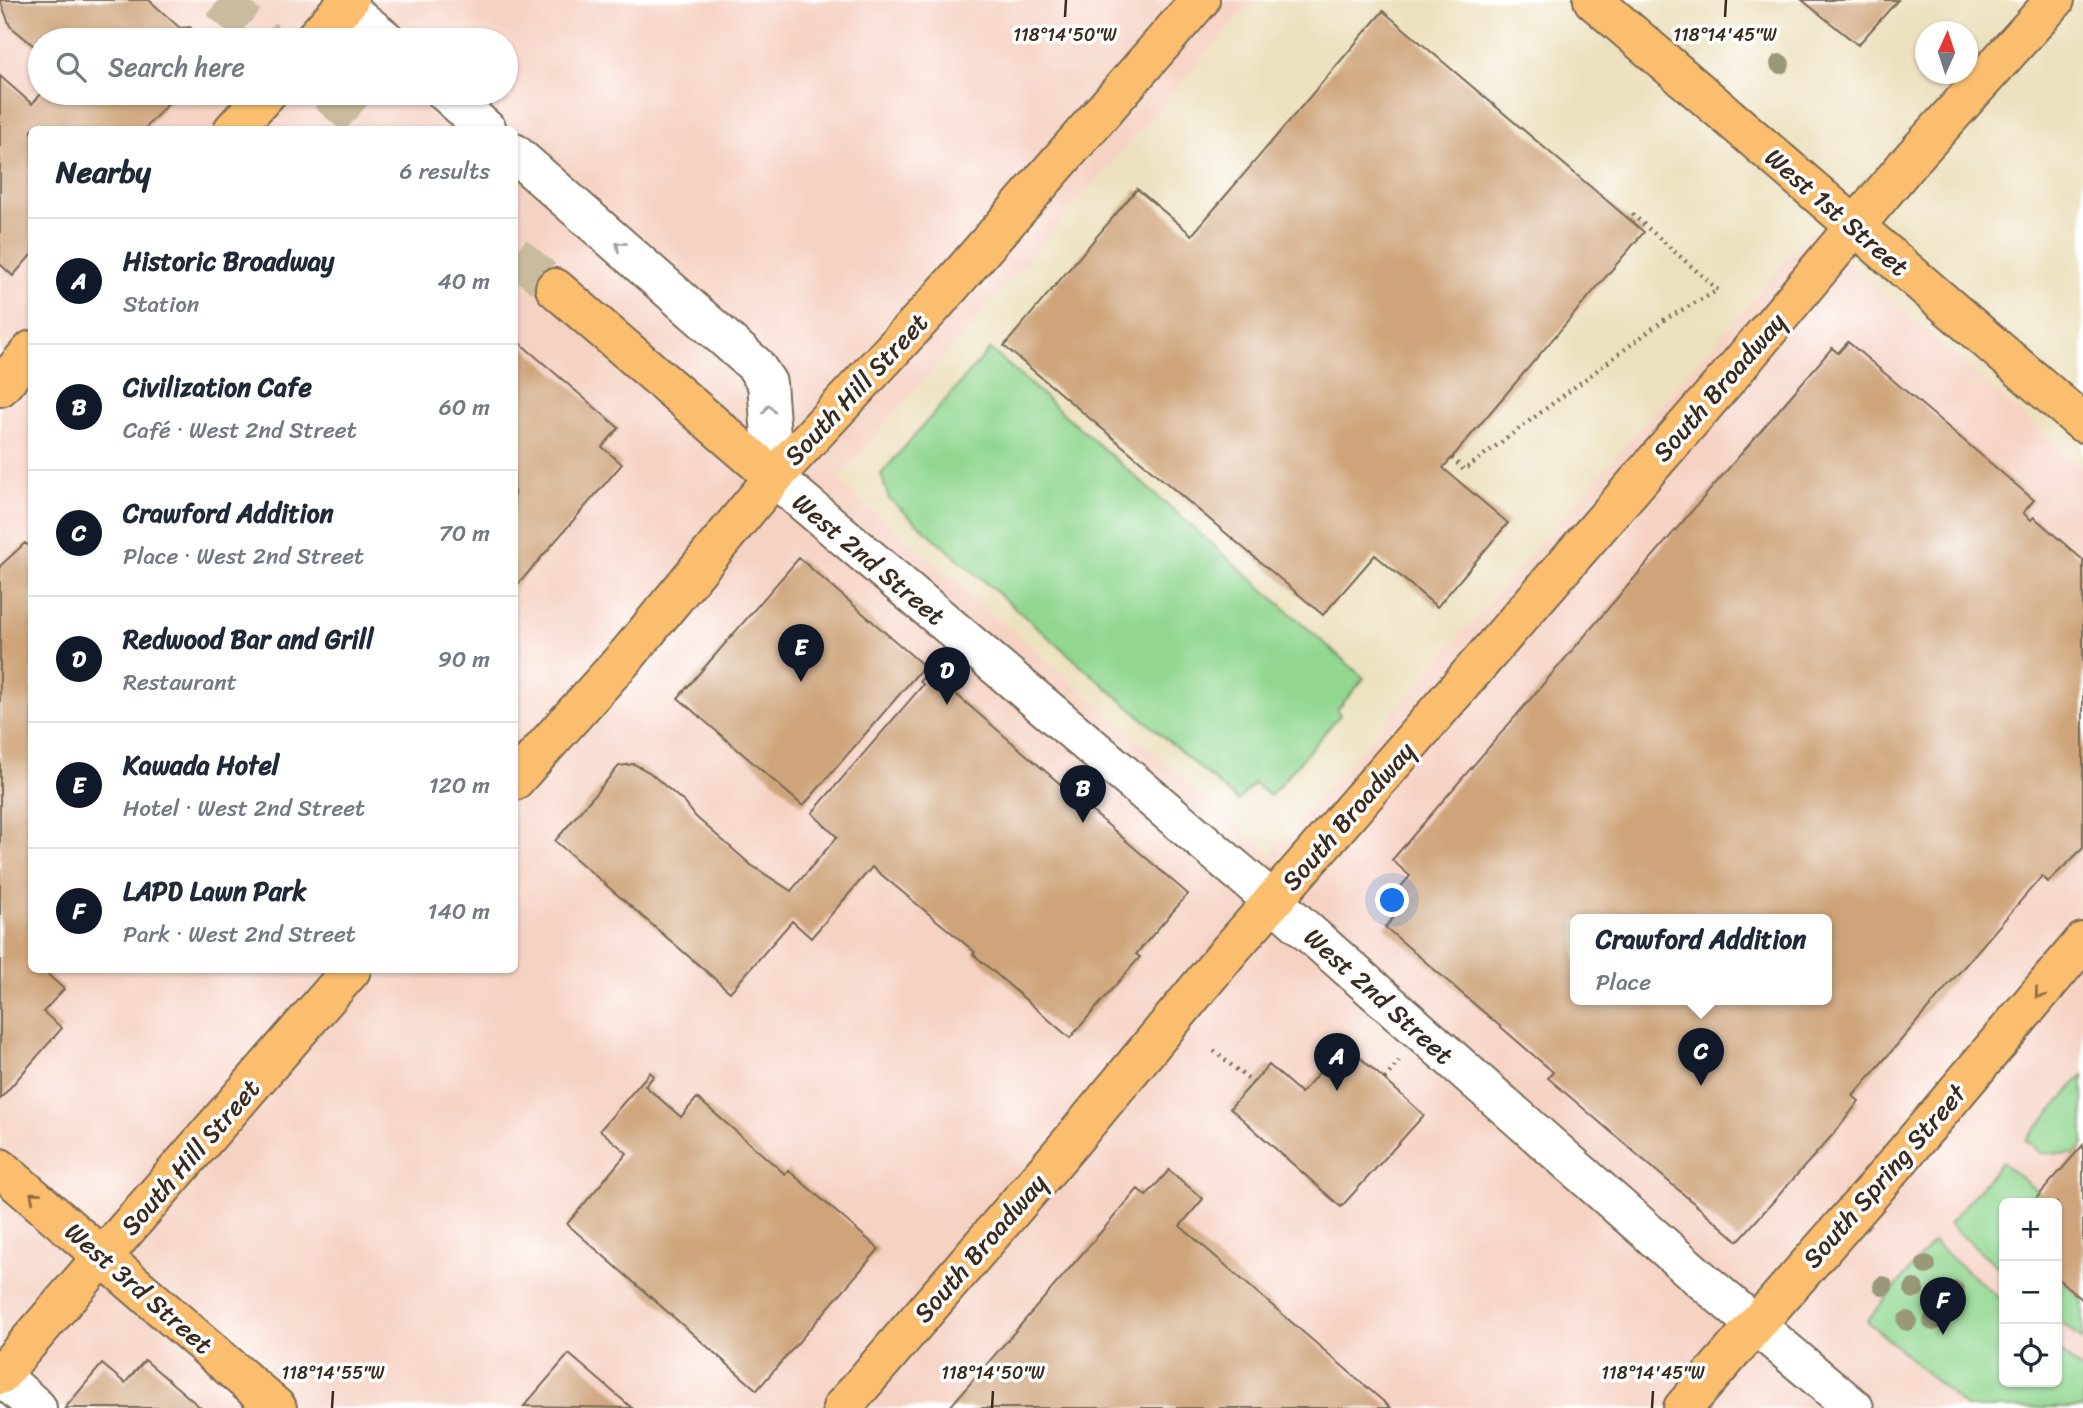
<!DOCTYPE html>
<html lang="en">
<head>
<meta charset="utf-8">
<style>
  body { margin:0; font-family:Sriracha,sans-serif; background:#f2f2f3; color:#1f2937 }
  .controls { position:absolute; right:21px; bottom:21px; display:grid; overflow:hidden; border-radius:10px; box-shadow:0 2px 5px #0004 }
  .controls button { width:63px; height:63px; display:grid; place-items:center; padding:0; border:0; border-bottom:2px solid #e0e1e3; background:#fff; color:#1f2937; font:35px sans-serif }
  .compass { position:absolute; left:1915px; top:21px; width:63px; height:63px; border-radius:50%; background:#fff; box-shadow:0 2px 5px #0004; rotate:3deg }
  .you { position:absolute; left:1393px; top:901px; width:24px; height:24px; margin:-18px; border:5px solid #fff; border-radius:50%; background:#1a73e8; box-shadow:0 0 0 10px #1a73e833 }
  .badge { display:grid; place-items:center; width:46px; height:46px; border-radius:50%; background:#111827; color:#fff; font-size:23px; font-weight:700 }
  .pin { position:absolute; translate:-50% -58px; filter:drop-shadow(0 2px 4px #0008) }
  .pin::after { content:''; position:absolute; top:37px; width:24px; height:21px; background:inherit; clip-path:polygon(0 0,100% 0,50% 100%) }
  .popup { position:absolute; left:1570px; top:914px; width:262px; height:91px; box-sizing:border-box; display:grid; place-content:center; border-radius:10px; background:#fff; filter:drop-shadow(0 2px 5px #0005); font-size:23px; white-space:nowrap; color:#747a83 }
  .popup b { font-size:26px; color:#1f2937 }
  .popup::after { content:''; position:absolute; left:50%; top:100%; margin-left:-14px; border:14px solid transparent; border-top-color:#fff }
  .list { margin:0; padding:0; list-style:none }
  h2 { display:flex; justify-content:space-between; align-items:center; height:91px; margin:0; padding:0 28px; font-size:30px }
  h2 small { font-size:23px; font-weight:400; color:#747a83 }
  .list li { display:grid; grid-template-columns:46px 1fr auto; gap:21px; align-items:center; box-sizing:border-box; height:126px; padding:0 28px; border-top:2px solid #e0e1e3 }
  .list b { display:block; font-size:26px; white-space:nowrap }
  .list p { margin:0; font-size:23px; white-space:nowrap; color:#747a83 }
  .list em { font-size:23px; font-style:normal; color:#747a83 }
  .icon { flex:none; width:38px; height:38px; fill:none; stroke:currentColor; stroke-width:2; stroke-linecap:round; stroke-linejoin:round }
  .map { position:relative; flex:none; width:2083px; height:1408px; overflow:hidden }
  .search { position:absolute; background:#fff; box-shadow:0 2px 5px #0004; left:28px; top:28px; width:490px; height:77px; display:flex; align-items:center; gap:18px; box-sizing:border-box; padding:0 24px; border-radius:38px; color:#747a83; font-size:26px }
  .panel { position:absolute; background:#fff; box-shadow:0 2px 5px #0004; left:28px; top:126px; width:490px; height:847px; border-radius:10px }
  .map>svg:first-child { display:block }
  .built { fill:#f6d2c3; fill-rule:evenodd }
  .green { fill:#91d790; stroke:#668057; stroke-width:2 }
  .building { fill:#cfa47a; fill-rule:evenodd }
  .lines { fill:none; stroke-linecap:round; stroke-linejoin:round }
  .major-tunnel { stroke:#c9bc9e; stroke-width:38; stroke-dasharray:38 19; stroke-linecap:butt }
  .minor-casing { stroke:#796a56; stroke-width:42 }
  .major-casing { stroke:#796a56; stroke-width:42 }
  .path { stroke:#796a56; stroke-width:4.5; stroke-dasharray:2 5; stroke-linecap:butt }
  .minor { stroke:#fff; stroke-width:38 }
  .major { stroke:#fabe6e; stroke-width:38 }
  .tree { fill:#999979 }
  .oneway { stroke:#a79f9a }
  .oneway2 { stroke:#916d42 }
  .ticks { fill:none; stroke:#3b2a1e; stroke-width:2.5 }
  .labels { text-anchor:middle; stroke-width:7; stroke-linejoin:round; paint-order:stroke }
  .street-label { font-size:26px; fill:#3b2a1e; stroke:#fff }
  .ticks-label { font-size:18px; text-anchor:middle; fill:#3b2a1e; stroke:#fff; stroke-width:7; stroke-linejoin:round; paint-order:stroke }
</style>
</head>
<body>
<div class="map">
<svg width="2083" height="1408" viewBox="0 0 2083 1408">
  <rect width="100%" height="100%" fill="#fff"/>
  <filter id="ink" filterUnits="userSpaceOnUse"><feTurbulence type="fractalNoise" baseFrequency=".0143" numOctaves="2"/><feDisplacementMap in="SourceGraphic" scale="14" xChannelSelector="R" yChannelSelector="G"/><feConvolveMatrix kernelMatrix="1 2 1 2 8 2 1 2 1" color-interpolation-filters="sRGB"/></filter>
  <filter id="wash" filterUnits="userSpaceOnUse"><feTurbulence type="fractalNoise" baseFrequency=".00686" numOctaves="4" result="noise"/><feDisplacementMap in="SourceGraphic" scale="28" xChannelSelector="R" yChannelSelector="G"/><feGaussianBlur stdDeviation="1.57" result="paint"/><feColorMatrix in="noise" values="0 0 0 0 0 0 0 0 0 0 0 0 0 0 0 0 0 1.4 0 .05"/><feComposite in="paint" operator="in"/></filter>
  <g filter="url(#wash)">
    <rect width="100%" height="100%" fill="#ece1be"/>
    <path class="built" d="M0 0H1253L837 480 1270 854 1812 231 2083 469V1408H0ZM40 40H506V93H40ZM32 130H514V970H32ZM1575 920H1827V1000H1575ZM2004 1203H2057V1382H2004Z"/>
    <path class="green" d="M990 349 1364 678 1337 710 1340 715 1270 796 1254 783 1238 801 889 499 881 474Z
      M2083 1075V1145L2075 1154 2041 1153 2026 1140Z
      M2002 1162 2040 1194 2032 1203H2004V1272L1949 1224Z
      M1933 1242 2004 1303V1382H2057V1349L2083 1371V1408H1967L1867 1321Z
      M2057 1278 2083 1300V1340L2057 1318Z"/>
    <g id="blocks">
      <path class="building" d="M0 0H149L180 28 190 27 202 40H40V51L10 26Z
        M1802 0H1898L1858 45Z
        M1383 11 1644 232 1443 468 1508 523 1437 607 1375 555 1323 615 1004 346 1137 189 1192 235Z
        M0 76 32 104 42 93H177L144 130H32V254L13 276 0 264Z
        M514 338 619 428 602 447 622 464 514 589Z
        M1848 342 2034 500 2023 513 2031 520 2034 517 2083 560V848L2048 882 2042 876 1853 1096 1859 1101 1837 1130 1738 1241 1548 1078 1553 1072 1385 927 1395 916 1384 906 1410 876 1392 860 1832 348 1838 353ZM1575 920H1827V1000H1575Z
        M25 543 32 548V970H50L46 973 64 989 43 1012 62 1028 0 1099V566Z
        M799 558 924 666 803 806 678 698Z
        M929 671 1188 894 1136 954 1140 957 1070 1038 973 954 975 952 872 867 811 938 792 921 730 992 555 841 619 766 634 764 649 772 685 803 696 817 751 865 791 891 837 837 812 813 923 685 920 681Z
        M1345 1044 1424 1115 1341 1207 1230 1108 1269 1065 1301 1093Z
        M650 1072 654 1076 645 1086 681 1117 697 1098 785 1174 788 1170 879 1249 757 1390 567 1224 627 1153 600 1130Z
        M2083 1145V1300L2057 1278V1203H2032Z
        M1169 1170 1203 1199 1180 1226 1391 1408H949L1138 1189 1146 1196Z
        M569 1354 632 1408 524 1406Z
        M145 1360 201 1408H65L102 1364 125 1383Z"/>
    </g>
  </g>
  <g filter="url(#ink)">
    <use href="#blocks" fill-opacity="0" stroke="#796a56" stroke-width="2"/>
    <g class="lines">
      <path class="major-tunnel" d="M219 0 266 40
        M327 93 370 130
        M514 254 555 288"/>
      <g class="minor-casing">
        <path id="minor" d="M344 6 386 40
          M446 93 487 130
          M514 153 755 365 767 383 774 477 1273 901 1702 1280 1854 1408
          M0 1375 37 1408"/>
      </g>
      <g class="major-casing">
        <path id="major" d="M1593 0 2083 423
          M313 40 349 0
          M233 130 267 93
          M555 288 774 477
          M0 387 32 350
          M514 781 629 653 774 477 935 304 1200 0
          M0 1168 277 1408
          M0 1375 351 970
          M842 1408 1070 1143 1230 950 1733 372 1908 163 2055 0
          M1683 1408 1872 1192 2083 942"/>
      </g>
      <path class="path" d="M1452 458 1464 470 1664 320 1718 290 1631 213
        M1214 1051 1253 1083
        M1385 1079 1399 1061"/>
      <use href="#minor" class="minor"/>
      <use href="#major" class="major"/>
    </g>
    <g class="tree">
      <circle cx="1780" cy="64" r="10"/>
      <circle cx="1926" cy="1265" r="10"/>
      <circle cx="1883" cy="1286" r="10"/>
      <circle cx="1914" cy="1289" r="10"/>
      <circle cx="1955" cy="1291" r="10"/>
      <circle cx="1907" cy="1321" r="10"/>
      <circle cx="1933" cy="1321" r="10"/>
    </g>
    <defs><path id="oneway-chevron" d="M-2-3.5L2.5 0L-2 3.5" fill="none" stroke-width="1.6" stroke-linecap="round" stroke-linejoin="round" transform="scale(1.75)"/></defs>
    <g class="oneway">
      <use href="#oneway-chevron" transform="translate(620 246) rotate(-139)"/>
      <use href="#oneway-chevron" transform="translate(769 409) rotate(-94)"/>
    </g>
    <g class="oneway2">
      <use href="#oneway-chevron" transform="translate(2039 994) rotate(130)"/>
      <use href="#oneway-chevron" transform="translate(34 1196) rotate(-140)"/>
    </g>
  </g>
  <path class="ticks" d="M1065 17 1066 0M1725 17 1726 0M332 1408 333 1391M992 1408 993 1391M1652 1408 1653 1391"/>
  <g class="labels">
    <g class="street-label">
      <text transform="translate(1837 212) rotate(41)" y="9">West 1st Street</text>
      <text transform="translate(1719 387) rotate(-49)" y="9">South Broadway</text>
      <text transform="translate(856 389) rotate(-47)" y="9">South Hill Street</text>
      <text transform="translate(869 559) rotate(40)" y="9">West 2nd Street</text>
      <text transform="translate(1348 816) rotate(-49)" y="9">South Broadway</text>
      <text transform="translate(1379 996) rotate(42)" y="9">West 2nd Street</text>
      <text transform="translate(190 1157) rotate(-49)" y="9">South Hill Street</text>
      <text transform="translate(1884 1176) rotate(-49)" y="9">South Spring Street</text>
      <text transform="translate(980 1248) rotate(-49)" y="9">South Broadway</text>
      <text transform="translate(139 1288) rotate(41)" y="9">West 3rd Street</text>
    </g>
  </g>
  <g class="ticks-label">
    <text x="1065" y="41">118°14'50"W</text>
    <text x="1725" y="41">118°14'45"W</text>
    <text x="333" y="1379">118°14'55"W</text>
    <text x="993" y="1379">118°14'50"W</text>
    <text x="1653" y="1379">118°14'45"W</text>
  </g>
</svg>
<div class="controls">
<button>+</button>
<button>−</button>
<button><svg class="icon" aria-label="locate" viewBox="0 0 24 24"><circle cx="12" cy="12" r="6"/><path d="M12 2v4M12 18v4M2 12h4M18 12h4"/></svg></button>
</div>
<svg class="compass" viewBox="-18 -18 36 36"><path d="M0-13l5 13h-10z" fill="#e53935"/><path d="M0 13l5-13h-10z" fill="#747a83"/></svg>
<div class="you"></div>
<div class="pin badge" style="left:1337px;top:1091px">A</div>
<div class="pin badge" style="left:1083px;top:823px">B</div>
<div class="pin badge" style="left:1701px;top:1086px">C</div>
<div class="popup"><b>Crawford Addition</b>Place</div>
<div class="pin badge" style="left:947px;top:705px">D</div>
<div class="pin badge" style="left:801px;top:682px">E</div>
<div class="pin badge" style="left:1943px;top:1335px">F</div>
<div class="search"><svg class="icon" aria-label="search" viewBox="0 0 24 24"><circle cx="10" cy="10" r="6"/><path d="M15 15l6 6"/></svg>Search here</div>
<section class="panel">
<h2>Nearby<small>6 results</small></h2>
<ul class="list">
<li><span class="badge">A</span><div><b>Historic Broadway</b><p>Station</p></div><em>40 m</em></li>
<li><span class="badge">B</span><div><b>Civilization Cafe</b><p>Café · West 2nd Street</p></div><em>60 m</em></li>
<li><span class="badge">C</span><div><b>Crawford Addition</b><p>Place · West 2nd Street</p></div><em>70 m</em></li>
<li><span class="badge">D</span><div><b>Redwood Bar and Grill</b><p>Restaurant</p></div><em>90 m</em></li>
<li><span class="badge">E</span><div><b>Kawada Hotel</b><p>Hotel · West 2nd Street</p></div><em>120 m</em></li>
<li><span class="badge">F</span><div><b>LAPD Lawn Park</b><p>Park · West 2nd Street</p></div><em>140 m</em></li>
</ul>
</section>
</div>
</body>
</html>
